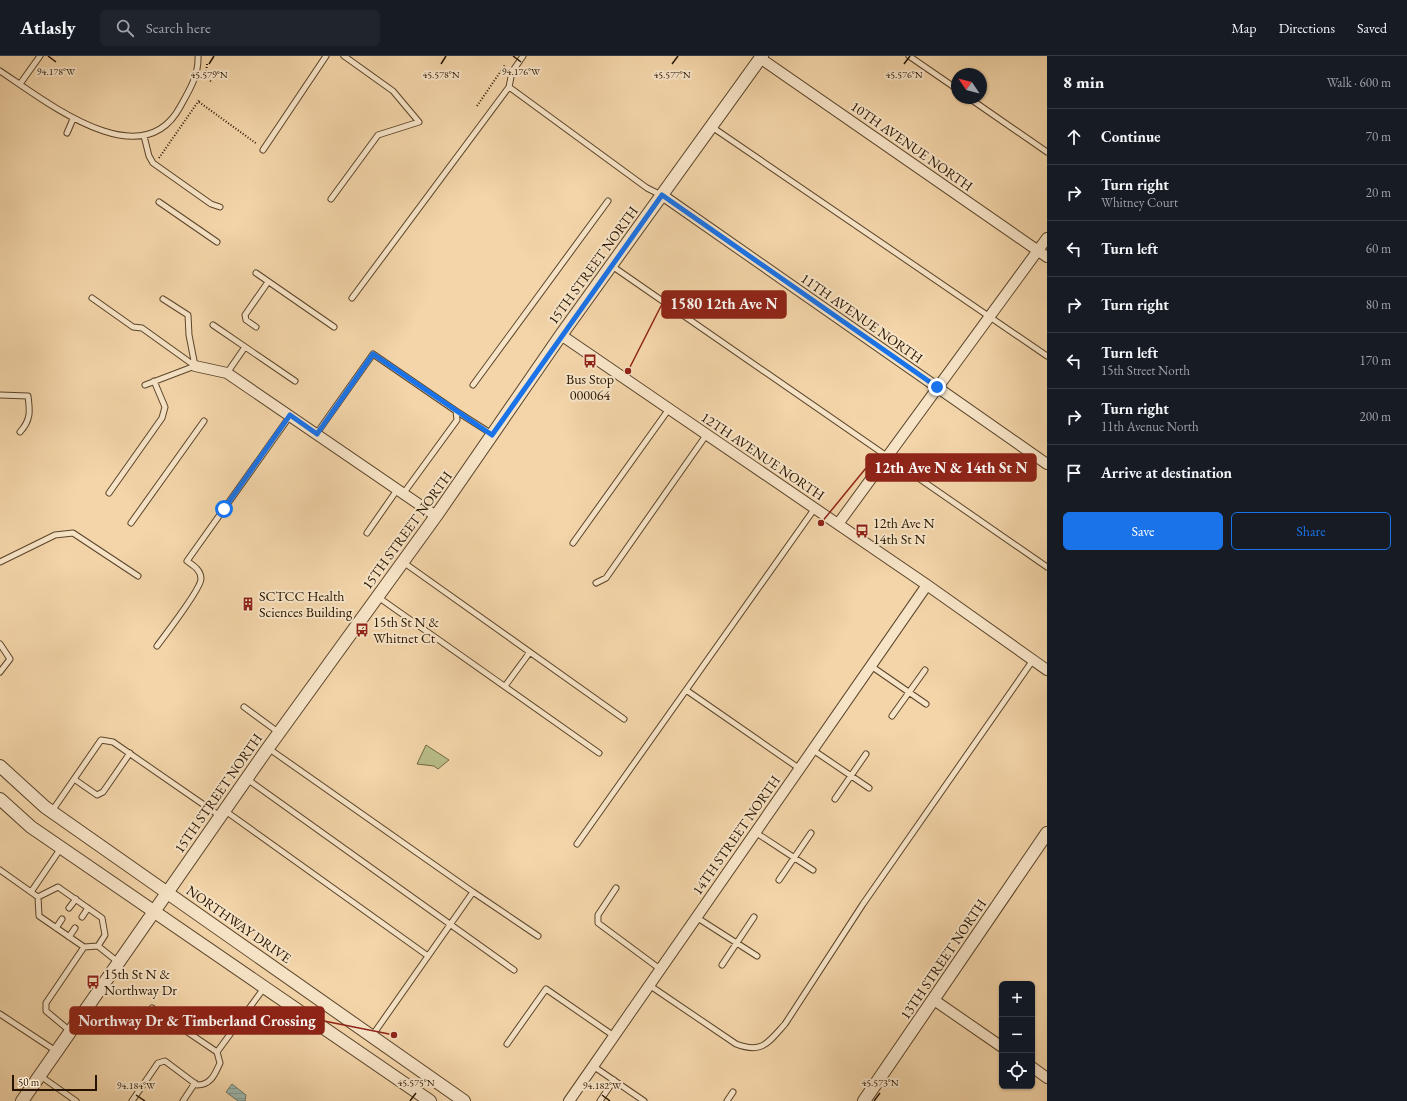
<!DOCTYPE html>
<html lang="en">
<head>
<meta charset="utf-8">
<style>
  body { margin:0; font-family:"EB Garamond",serif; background:#20242c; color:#f1f3f6 }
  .controls { position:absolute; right:12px; bottom:12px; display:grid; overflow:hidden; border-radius:6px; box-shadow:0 1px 3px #0004 }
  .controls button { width:36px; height:36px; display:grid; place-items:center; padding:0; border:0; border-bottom:1px solid #363941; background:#171b24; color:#f1f3f6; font:20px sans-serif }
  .compass { position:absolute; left:951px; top:12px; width:36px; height:36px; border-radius:50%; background:#171b24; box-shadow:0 1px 3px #0004; rotate:305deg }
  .scale { position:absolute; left:12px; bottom:10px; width:85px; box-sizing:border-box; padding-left:4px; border:2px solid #271400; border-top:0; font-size:11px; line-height:14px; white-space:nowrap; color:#271400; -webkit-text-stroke:3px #f7e4c7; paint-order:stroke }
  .stop { position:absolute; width:12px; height:12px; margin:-9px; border:3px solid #1a73e8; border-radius:50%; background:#fff }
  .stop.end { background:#1a73e8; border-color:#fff; box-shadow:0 1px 4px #0008 }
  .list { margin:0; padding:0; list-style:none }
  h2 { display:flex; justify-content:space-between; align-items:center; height:52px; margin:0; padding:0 16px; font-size:17px }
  h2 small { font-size:13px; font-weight:400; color:#9ea1a6 }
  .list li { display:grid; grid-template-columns:26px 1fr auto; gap:12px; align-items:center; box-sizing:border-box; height:56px; padding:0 16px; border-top:1px solid #363941 }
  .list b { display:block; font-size:15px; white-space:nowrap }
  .list p { margin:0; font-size:13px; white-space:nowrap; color:#9ea1a6 }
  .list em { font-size:13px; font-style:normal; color:#9ea1a6 }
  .actions { display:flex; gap:8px; padding:12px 16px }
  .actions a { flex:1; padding:9px 0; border:1px solid #1a73e8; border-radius:6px; text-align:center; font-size:14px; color:#1a73e8 }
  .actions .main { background:#1a73e8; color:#fff }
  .icon { flex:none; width:22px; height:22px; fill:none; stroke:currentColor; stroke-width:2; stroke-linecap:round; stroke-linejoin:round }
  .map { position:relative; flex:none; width:1047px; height:1045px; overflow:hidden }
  header { display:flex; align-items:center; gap:24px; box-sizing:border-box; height:56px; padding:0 20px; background:#171b24; border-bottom:1px solid #363941 }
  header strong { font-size:19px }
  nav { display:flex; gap:22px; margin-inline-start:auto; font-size:14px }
  .search { width:280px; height:36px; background:#20242c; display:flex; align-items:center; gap:10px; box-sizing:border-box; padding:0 14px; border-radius:6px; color:#9ea1a6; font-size:15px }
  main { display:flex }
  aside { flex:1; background:#171b24 }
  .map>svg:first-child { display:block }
  .green { fill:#b9bd89; stroke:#706844 }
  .water { fill:url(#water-rules); stroke:#6d7668 }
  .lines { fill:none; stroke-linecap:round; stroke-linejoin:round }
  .service-casing { stroke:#5a442a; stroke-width:7 }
  .minor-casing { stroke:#5a442a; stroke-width:12 }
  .tertiary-casing { stroke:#5a442a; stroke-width:14 }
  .path { stroke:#271400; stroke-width:2; stroke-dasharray:1 2; stroke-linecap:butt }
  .service { stroke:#f7e4c7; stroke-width:5 }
  .minor { stroke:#f7e4c7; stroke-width:10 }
  .tertiary { stroke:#f7e4c7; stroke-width:12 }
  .route { stroke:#1a73e8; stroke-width:5 }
  .ticks { fill:none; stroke:#271400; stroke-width:1.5 }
  .labels { text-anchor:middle; stroke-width:4; stroke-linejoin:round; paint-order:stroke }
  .street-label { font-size:14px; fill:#271400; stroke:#f7e4c7 }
  .poi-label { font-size:14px; fill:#271400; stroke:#f7e4c7; text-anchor:start }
  .ticks-label { font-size:10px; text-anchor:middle; fill:#271400; stroke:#f7e4c7; stroke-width:4; stroke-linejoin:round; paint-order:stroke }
  .leader { fill:none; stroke:#8f2418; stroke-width:1.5 }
  .callout-dot { fill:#8f2418; stroke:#f7e4c7; stroke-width:1.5 }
  .callout { fill:#8f2418; stroke:#8f2418; stroke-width:1.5 }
  .callout-label { font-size:15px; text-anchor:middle; font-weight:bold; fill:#fff }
</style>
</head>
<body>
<header>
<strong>Atlasly</strong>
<div class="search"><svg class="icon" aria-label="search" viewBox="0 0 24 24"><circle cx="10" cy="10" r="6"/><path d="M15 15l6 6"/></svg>Search here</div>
<nav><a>Map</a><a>Directions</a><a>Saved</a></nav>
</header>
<main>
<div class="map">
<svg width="1047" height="1045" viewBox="0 0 1047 1045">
  <defs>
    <pattern id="water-rules" width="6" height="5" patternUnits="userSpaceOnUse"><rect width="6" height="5" fill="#9cb8ad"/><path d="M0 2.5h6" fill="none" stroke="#869d93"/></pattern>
  </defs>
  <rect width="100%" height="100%" fill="#f3d5a9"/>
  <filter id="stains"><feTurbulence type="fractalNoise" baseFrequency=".005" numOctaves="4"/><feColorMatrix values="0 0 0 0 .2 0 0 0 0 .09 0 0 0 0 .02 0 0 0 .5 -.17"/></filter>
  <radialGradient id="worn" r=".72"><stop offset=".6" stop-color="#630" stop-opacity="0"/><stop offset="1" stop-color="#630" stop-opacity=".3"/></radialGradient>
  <path class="green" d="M426 689 449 704 438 713 434 710 417 708Z"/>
  <path class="water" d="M232 1028 246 1039 245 1045H238L226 1036Z"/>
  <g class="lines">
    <g class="service-casing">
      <path id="service" d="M909 0 957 33
        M0 15C43 43 141 123 180 51 189 35 199 19 198 0
        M20 28 40 0
        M509 31 647 132 661 139
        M969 42 1047 96
        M712 71 1047 300
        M67 77 73 63
        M144 80 149 100 153 107 211 148 220 151
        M263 94 326 0
        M331 143 378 79 419 66 393 35 344 0
        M159 146 217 186
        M612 210 1047 511
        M256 217 334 271
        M92 242 133 271 142 272 195 310
        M352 242 509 31 512 16 523 0
        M163 243 188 259 189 279 195 310
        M213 269 295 325
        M256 271 246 264 245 259 268 226
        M227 317 245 291
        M145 329 195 310
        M473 329 608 145
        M0 339 28 340C30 355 31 364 20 376
        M456 355 492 378
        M317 377 373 298 456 355 457 364 403 438
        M109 437 162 362 165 351 154 325
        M131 467 204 365
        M367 477 397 434
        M573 487 669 353
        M0 506 55 479 73 477 138 520
        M403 506 624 663
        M596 527 606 522 707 378
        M378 541 599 697
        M0 588 10 603 0 616
        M157 590C165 579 201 533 201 523 201 514 194 510 187 505L290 360
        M871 610 926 648
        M505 630 530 596
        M686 634 800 713
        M244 651 278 676
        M892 660 925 614
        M268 692 473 836 372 980
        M813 694 869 732
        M74 723 97 739 103 736 130 697
        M247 723 514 914
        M835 743 866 698
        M224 754 428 900
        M52 755 101 684 113 686 220 760
        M755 776 813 814
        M577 788 815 452
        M0 814 31 836 61 792
        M779 824 811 777
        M616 832 598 859V867L660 913
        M31 836 38 841 58 831 102 862 105 879 98 890 118 906
        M473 836 538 880
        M38 841 39 860 84 891 98 890
        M69 852 76 843
        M82 861 88 852
        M696 861 757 900
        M56 872 62 863
        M69 881 75 872
        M722 909 754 861
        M649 929 736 988C762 998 768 987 785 968L863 848 1033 604
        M152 952 217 996 264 932
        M0 958 56 995
        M70 975 46 955V947L84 891
        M507 988 546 933 614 980
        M593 1010 644 1045
        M39 1019 76 1045
        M132 1045 158 1007 165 1005 197 1029C211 1029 215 1018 220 1007L217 996
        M183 1045 195 1027
        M600 1045 614 1024
        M727 1045 733 1036"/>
    </g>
    <g class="minor-casing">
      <path id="minor" d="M760 2 1047 201
        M662 139 1047 408
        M561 279 927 529 1047 614
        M195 310 227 317 436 460
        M838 468 1047 182
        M934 944 1002 991
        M1032 1011 1047 1022
        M569 1045 927 529"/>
    </g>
    <g class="tertiary-casing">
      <path id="tertiary" d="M0 710 45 751 464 1045
        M0 743 31 771 430 1045
        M22 1045 268 692 436 460 561 279 762 0
        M864 1045 1047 777"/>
    </g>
    <path class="path" d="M207 8 206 19 212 27
      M199 46 257 88
      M477 50 505 9
      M159 102 200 43"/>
    <use href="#service" class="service"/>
    <use href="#minor" class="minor"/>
    <use href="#tertiary" class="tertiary"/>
  </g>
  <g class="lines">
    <path class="route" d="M224 453 290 359 317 378 373 298 492 379 662 139 937 331"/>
  </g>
  <path class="ticks" d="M48 0 56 6M513 0 521 6M209 8 214 0M441 8 446 0M672 8 678 0M904 8 910 0M136 1039 145 1045M602 1039 610 1045M410 1045 416 1037M874 1045 880 1037"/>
  <defs>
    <g id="bus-bare" transform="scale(1.08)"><path d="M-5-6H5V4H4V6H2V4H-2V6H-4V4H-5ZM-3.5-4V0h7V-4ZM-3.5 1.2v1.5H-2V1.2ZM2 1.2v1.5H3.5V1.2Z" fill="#8f2418" stroke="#f7e4c7" stroke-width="2.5" paint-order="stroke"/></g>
    <g id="building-bare" transform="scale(1.08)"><path d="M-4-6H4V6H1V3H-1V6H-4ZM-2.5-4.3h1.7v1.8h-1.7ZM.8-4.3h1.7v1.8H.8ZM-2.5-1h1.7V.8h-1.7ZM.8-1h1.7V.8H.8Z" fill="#8f2418" stroke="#f7e4c7" stroke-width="2.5" paint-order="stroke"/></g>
  </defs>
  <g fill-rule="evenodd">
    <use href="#bus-bare" x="590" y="305"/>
    <use href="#bus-bare" x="862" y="475"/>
    <use href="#building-bare" x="248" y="548"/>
    <use href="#bus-bare" x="362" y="574"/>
    <use href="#bus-bare" x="93" y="926"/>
  </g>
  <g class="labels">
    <g class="street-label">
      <text transform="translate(912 90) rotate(35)" y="5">10TH AVENUE NORTH</text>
      <text transform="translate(593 209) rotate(-54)" y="5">15TH STREET NORTH</text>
      <text transform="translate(862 262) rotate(35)" y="5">11TH AVENUE NORTH</text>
      <text transform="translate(763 400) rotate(34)" y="5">12TH AVENUE NORTH</text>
      <text transform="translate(407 474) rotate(-54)" y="5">15TH STREET NORTH</text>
      <text transform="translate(218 737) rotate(-55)" y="5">15TH STREET NORTH</text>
      <text transform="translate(736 779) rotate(-55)" y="5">14TH STREET NORTH</text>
      <text transform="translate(239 868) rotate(35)" y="5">NORTHWAY DRIVE</text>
      <text transform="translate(943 903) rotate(-56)" y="5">13TH STREET NORTH</text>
    </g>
    <g class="poi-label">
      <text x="590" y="328" text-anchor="middle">Bus Stop<tspan x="590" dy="16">000064</tspan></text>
      <text x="873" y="472">12th Ave N<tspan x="873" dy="16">14th St N</tspan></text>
      <text x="259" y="545">SCTCC Health<tspan x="259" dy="16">Sciences Building</tspan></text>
      <text x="373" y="571">15th St N &amp;<tspan x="373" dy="16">Whitnet Ct</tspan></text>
      <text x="104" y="923">15th St N &amp;<tspan x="104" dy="16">Northway Dr</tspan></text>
    </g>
  </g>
  <g class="ticks-label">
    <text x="56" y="19">94.178°W</text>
    <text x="521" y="19">94.176°W</text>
    <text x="209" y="22">45.579°N</text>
    <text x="441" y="22">45.578°N</text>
    <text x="672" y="22">45.577°N</text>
    <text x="904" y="22">45.576°N</text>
    <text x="416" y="1030">45.575°N</text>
    <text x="880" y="1030">45.573°N</text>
    <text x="136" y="1033">94.184°W</text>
    <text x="602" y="1033">94.182°W</text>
  </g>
  <path class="leader" d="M628 315L662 248M821 467L866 412M394 979L324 965"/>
  <g class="callout-dot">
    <circle cx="628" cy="315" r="4"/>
    <circle cx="821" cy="467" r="4"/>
    <circle cx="394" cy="979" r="4"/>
  </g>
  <g class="callout">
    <rect x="662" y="235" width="124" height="27" rx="4"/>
    <rect x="866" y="398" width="170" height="27" rx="4"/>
    <rect x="70" y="951" width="254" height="27" rx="4"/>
  </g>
  <g class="callout-label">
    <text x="724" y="253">1580 12th Ave N</text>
    <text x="951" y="417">12th Ave N &amp; 14th St N</text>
    <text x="197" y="970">Northway Dr &amp; Timberland Crossing</text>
  </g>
  <rect width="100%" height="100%" filter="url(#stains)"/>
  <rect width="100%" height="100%" fill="url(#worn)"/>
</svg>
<div class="controls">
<button>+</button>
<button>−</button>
<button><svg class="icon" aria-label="locate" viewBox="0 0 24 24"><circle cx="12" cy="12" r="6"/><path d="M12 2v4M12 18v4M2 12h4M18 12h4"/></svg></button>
</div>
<svg class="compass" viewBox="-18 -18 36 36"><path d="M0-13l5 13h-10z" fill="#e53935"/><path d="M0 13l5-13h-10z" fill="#9ea1a6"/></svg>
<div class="scale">50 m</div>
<div class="stop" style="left:224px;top:453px"></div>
<div class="stop end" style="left:937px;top:331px"></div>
</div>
<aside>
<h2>8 min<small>Walk · 600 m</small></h2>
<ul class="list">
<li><svg class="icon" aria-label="ahead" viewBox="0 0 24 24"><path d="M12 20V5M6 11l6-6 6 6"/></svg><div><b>Continue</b></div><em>70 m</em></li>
<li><svg class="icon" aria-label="right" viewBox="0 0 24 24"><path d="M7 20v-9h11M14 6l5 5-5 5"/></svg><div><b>Turn right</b><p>Whitney Court</p></div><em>20 m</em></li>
<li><svg class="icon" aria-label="left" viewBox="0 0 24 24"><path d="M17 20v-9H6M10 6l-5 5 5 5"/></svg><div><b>Turn left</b></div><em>60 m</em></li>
<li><svg class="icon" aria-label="right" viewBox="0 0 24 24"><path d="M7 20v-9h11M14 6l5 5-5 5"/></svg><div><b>Turn right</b></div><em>80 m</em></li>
<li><svg class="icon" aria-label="left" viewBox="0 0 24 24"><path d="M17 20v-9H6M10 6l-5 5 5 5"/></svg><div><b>Turn left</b><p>15th Street North</p></div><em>170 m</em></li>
<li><svg class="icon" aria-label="right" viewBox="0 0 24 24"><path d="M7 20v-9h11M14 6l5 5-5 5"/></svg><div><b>Turn right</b><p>11th Avenue North</p></div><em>200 m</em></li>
<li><svg class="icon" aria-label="arrive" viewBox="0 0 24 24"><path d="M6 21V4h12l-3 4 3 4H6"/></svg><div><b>Arrive at destination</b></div></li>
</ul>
<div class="actions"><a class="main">Save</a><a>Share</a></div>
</aside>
</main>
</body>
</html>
